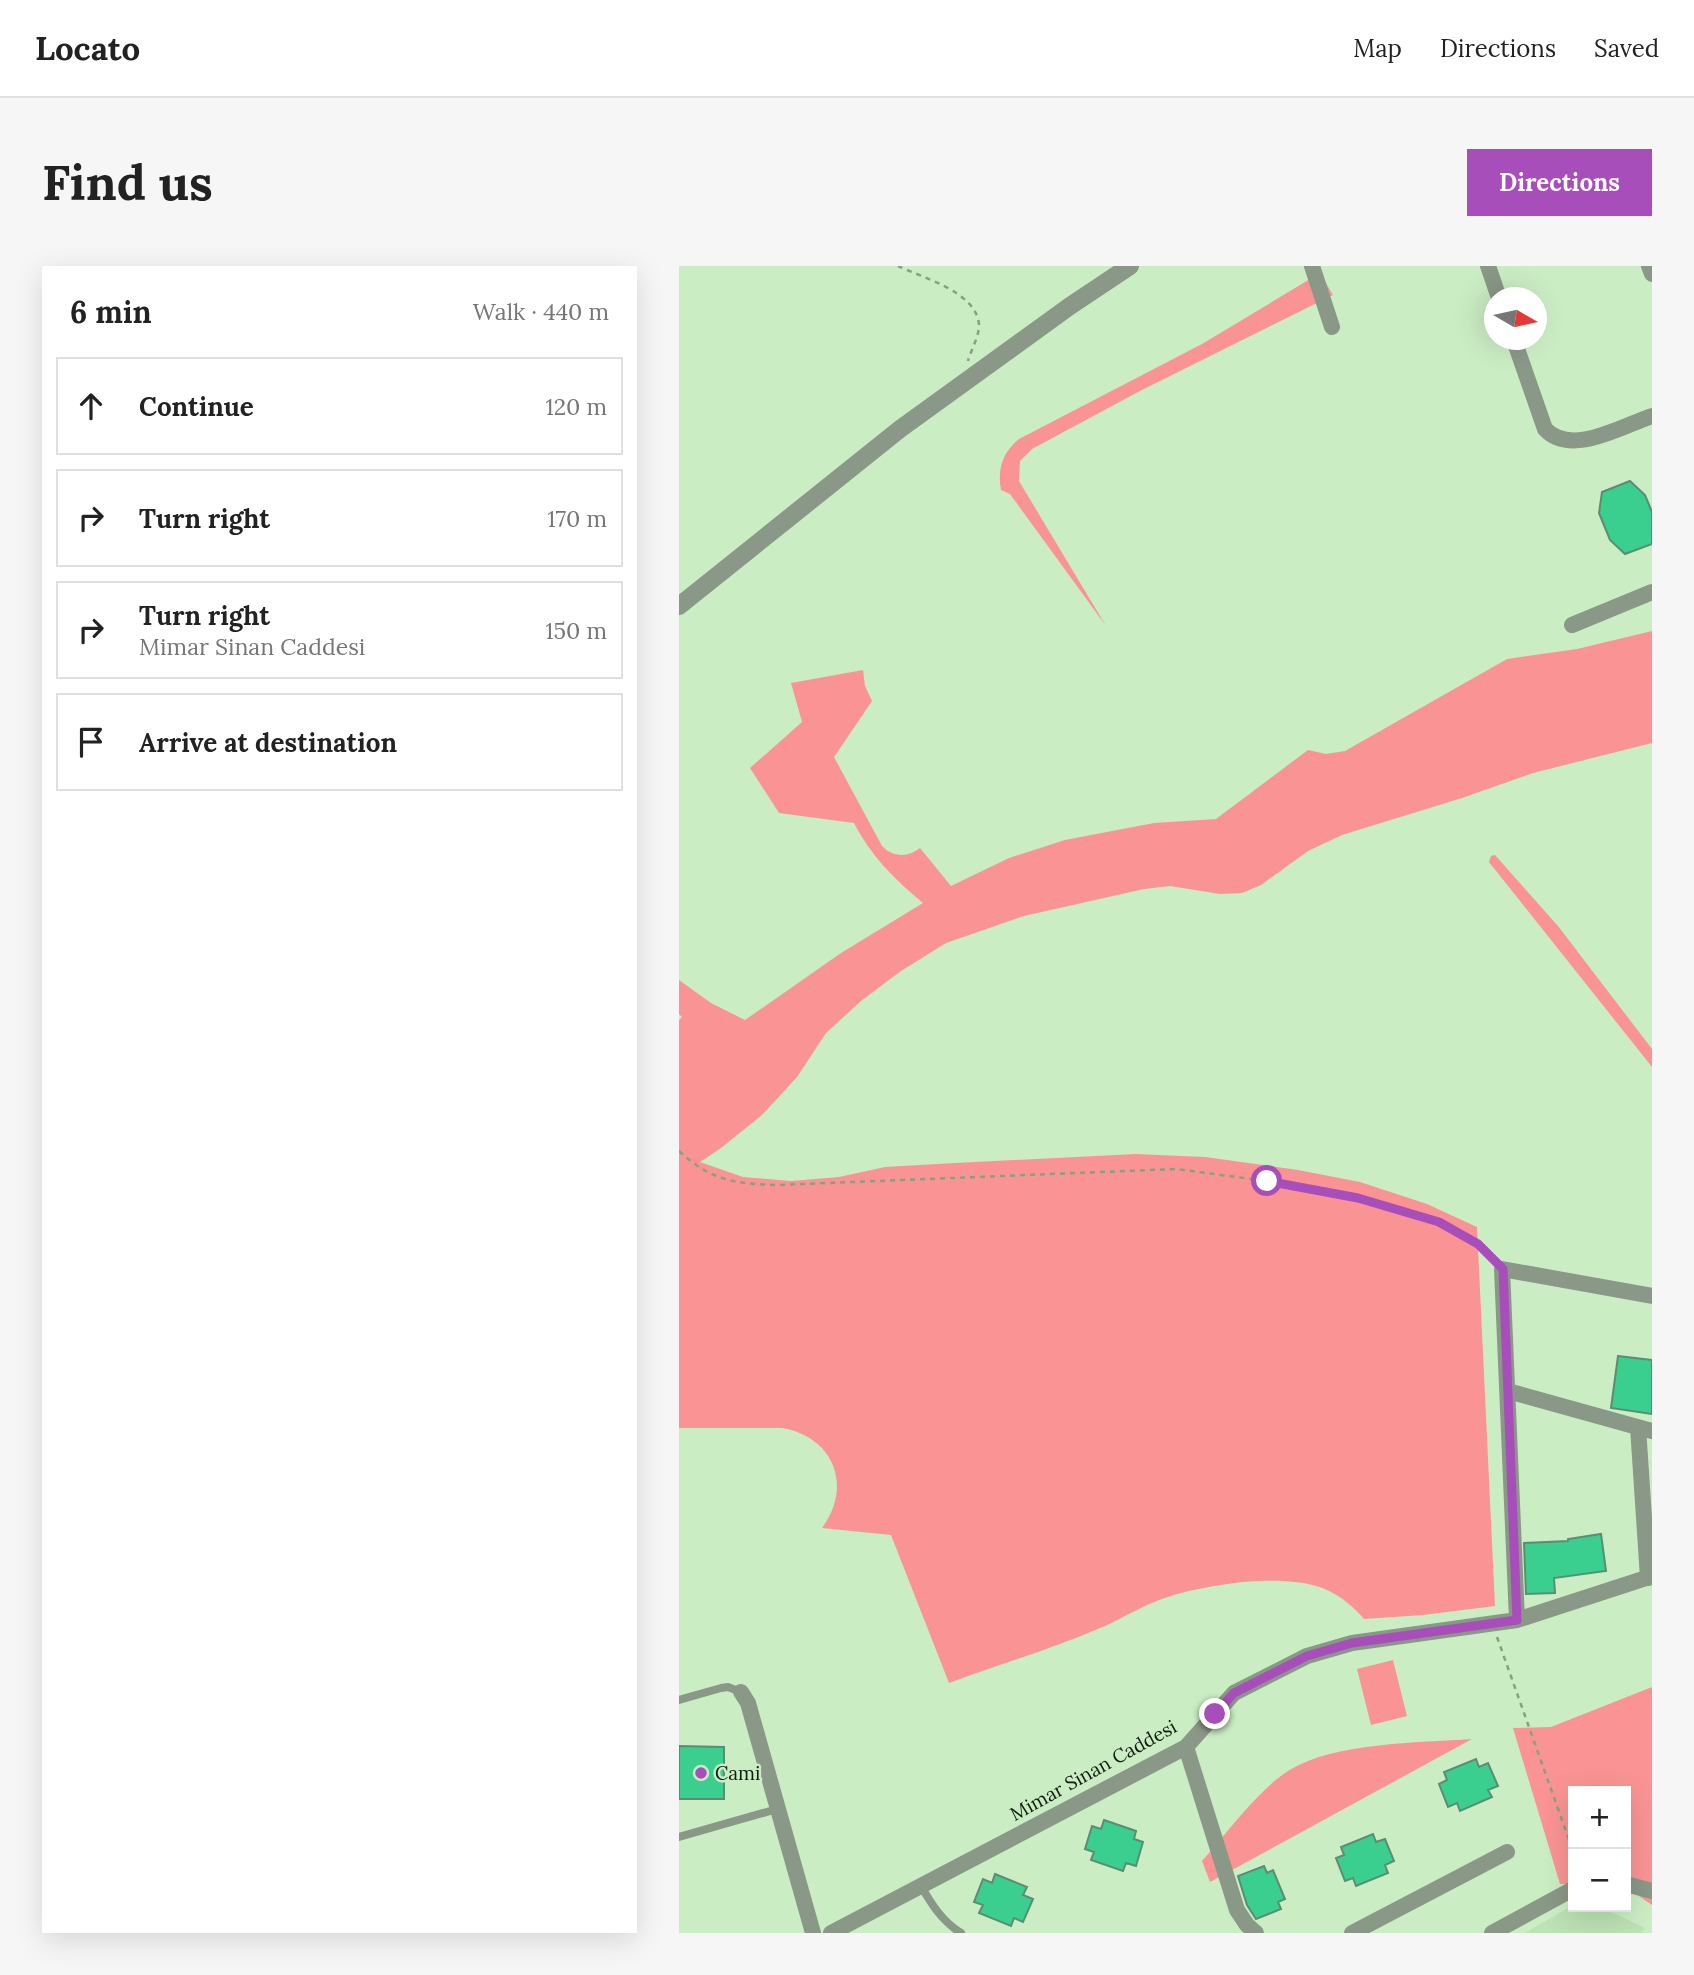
<!DOCTYPE html>
<html lang="en">
<head>
<meta charset="utf-8">
<style>
  body { margin:0; font-family:Lora,serif; background:#f6f6f6; color:#222 }
  .controls { position:absolute; right:21px; bottom:21px; display:grid; overflow:hidden; border-radius:0px; box-shadow:0 7px 28px #0002 }
  .controls button { width:63px; height:63px; display:grid; place-items:center; padding:0; border:0; border-bottom:2px solid #e0e0e0; background:#fff; color:#222; font:35px sans-serif }
  .compass { position:absolute; left:805px; top:21px; width:63px; height:63px; border-radius:50%; background:#fff; box-shadow:0 7px 28px #0002; rotate:99deg }
  .stop { position:absolute; width:21px; height:21px; margin:-16px; border:5px solid #a74eba; border-radius:50%; background:#fff }
  .stop.end { background:#a74eba; border-color:#fff; box-shadow:0 2px 7px #0008 }
  .list { margin:0; padding:0; list-style:none }
  h2 { display:flex; justify-content:space-between; align-items:center; height:91px; margin:0; padding:0 28px; font-size:30px }
  h2 small { font-size:23px; font-weight:400; color:#767676 }
  .list li { display:grid; grid-template-columns:46px 1fr auto; gap:21px; align-items:center; box-sizing:border-box; height:98px; margin:0 14px 14px; padding:0 14px; border:2px solid #e0e0e0; border-radius:0px }
  .list b { display:block; font-size:26px; white-space:nowrap }
  .list p { margin:0; font-size:23px; white-space:nowrap; color:#767676 }
  .list em { font-size:23px; font-style:normal; color:#767676 }
  .icon { flex:none; width:38px; height:38px; fill:none; stroke:currentColor; stroke-width:2; stroke-linecap:round; stroke-linejoin:round }
  .map { position:relative; flex:none; width:973px; height:1667px; overflow:hidden; border-radius:0px }
  header { display:flex; align-items:center; gap:42px; box-sizing:border-box; height:98px; padding:0 35px; background:#fff; border-bottom:2px solid #e0e0e0 }
  header strong { font-size:33px }
  nav { display:flex; gap:38px; margin-inline-start:auto; font-size:24px }
  .intro { display:flex; align-items:center; justify-content:space-between; box-sizing:border-box; height:168px; padding:0 42px }
  h1 { margin:0; font-size:49px }
  .button { padding:18px 32px; border-radius:0px; background:#a74eba; color:#fff; font-size:24px; font-weight:700 }
  main { display:flex; gap:42px; padding:0 42px }
  aside { flex:1; background:#fff; border-radius:0px; box-shadow:0 7px 28px #0002 }
  .map>svg:first-child { display:block }
  .built { fill:#bce3b4 }
  .green { fill:#fa9494 }
  .building { fill:#3ace8f; stroke:#5c8d73; stroke-width:2 }
  .lines { fill:none; stroke-linecap:round; stroke-linejoin:round }
  .path { stroke:#86a081; stroke-width:2.5; stroke-dasharray:5 5; stroke-linecap:butt }
  .service { stroke:#8a9887; stroke-width:8 }
  .minor { stroke:#8a9887; stroke-width:16 }
  .tertiary { stroke:#8a9887; stroke-width:18 }
  .route { stroke:#a74eba; stroke-width:9 }
  .poi-dot { fill:#a74eba; stroke:#cbedc4; stroke-width:2.5 }
  .labels { text-anchor:middle; stroke-width:5; stroke-linejoin:round; paint-order:stroke }
  .street-label { font-size:19px; fill:#101c0e; stroke:#cbedc4 }
  .poi-label { font-size:19px; fill:#101c0e; stroke:#cbedc4; text-anchor:start }
</style>
</head>
<body>
<header>
<strong>Locato</strong>
<nav><a>Map</a><a>Directions</a><a>Saved</a></nav>
</header>
<div class="intro"><h1>Find us</h1><a class="button">Directions</a></div>
<main>
<aside>
<h2>6 min<small>Walk · 440 m</small></h2>
<ul class="list">
<li><svg class="icon" aria-label="ahead" viewBox="0 0 24 24"><path d="M12 20V5M6 11l6-6 6 6"/></svg><div><b>Continue</b></div><em>120 m</em></li>
<li><svg class="icon" aria-label="right" viewBox="0 0 24 24"><path d="M7 20v-9h11M14 6l5 5-5 5"/></svg><div><b>Turn right</b></div><em>170 m</em></li>
<li><svg class="icon" aria-label="right" viewBox="0 0 24 24"><path d="M7 20v-9h11M14 6l5 5-5 5"/></svg><div><b>Turn right</b><p>Mimar Sinan Caddesi</p></div><em>150 m</em></li>
<li><svg class="icon" aria-label="arrive" viewBox="0 0 24 24"><path d="M6 21V4h12l-3 4 3 4H6"/></svg><div><b>Arrive at destination</b></div></li>
</ul>
</aside>
<div class="map">
<svg width="973" height="1667" viewBox="0 0 973 1667">
  <rect width="100%" height="100%" fill="#cbedc4"/>
  <path class="built" d="M889 1642H911L934 1647 966 1662 962 1667H846Z"/>
  <path class="green" d="M641 7 654 29 459 126 353 183 341 195 340 215 427 360 331 228 322 224C318 203 324 186 340 173L523 78Z
    M973 365V477L854 507 783 532 663 569 629 585 582 619 563 627 541 628 491 620 465 623 345 650 267 677 222 705 182 735 147 767 118 811 83 849 42 882 21 896 64 911 112 915 160 911 206 901 276 897 457 888 526 891 619 904 681 916 748 938 798 961 816 1340 744 1349 685 1353C675 1341 663 1331 648 1324 607 1306 530 1318 489 1331 467 1338 447 1350 426 1360 376 1382 321 1398 270 1417L212 1269 143 1262C174 1220 155 1171 103 1162H0V754L3 751 0 748V714L32 737 66 754 162 687 244 637C215 613 192 590 175 557L100 547 71 502 123 456 112 417 184 404 186 420 193 435 155 491 203 580C214 591 228 592 241 582L272 620 330 592 386 574 475 557 537 553 629 484 647 488 666 485 828 393 898 383Z
    M816 589 879 660 973 783V801L810 596 812 590Z
    M714 1394 728 1450 692 1459 678 1403Z
    M973 1421V1639L957 1628 947 1626V1525H894V1618H881L834 1462 872 1461Z
    M793 1473 531 1616 523 1595C547 1568 579 1524 609 1505 655 1476 739 1477 793 1473Z"/>
  <path class="building" d="M951 215 966 229 973 246V278L946 288 931 274 920 247 923 226Z
    M939 1090 973 1094V1148L932 1142Z
    M922 1268 927 1305 875 1312 876 1327 847 1328 845 1277 889 1275V1273Z
    M0 1480 45 1481V1533H0Z
    M797 1493 800 1501 809 1497 819 1520 809 1524 813 1531 781 1545 778 1537 769 1541 760 1518 768 1514 765 1506Z
    M425 1554 457 1565 455 1573 464 1576 457 1600 447 1597 444 1605 412 1594 415 1586 406 1583 413 1560 422 1563Z
    M694 1568 697 1576 706 1573 715 1595 706 1599 709 1607 677 1620 674 1612 666 1615 657 1592 665 1589 662 1581Z
    M585 1600 588 1607 594 1604 606 1633 599 1636 602 1643 577 1653 568 1639 559 1610Z
    M316 1608 348 1621 344 1629 354 1633 344 1656 335 1652 332 1660 300 1647 304 1639 295 1636 304 1613 313 1617Z"/>
  <g class="lines">
    <path class="path" d="M219 0C244 12 298 26 300 59 300 71 292 84 289 95
      M0 885C32 915 57 918 99 919L497 903 618 919 679 932 760 956 785 968 813 991
      M818 1371 894 1585"/>
    <path class="service" d="M0 1434 42 1422 49 1421 62 1426
      M0 1571 98 1543
      M242 1620C253 1639 263 1655 282 1667"/>
    <path class="minor" d="M633 0 653 61
      M809 0 820 32
      M970 0 973 8
      M835 74 866 163C892 191 943 160 973 150
      M893 359 973 326
      M829 1125 973 1165
      M959 1161 969 1312
      M838 1354 823 1003 973 1030
      M62 1426 69 1437 134 1667
      M507 1481 558 1644 568 1659 577 1667
      M947 1618 973 1625
      M152 1667 507 1481 555 1427 628 1390 673 1377 838 1354 973 1310
      M673 1667 828 1586
      M813 1667 894 1623"/>
    <path class="tertiary" d="M0 340 221 163 391 40 451 0"/>
  </g>
  <g class="lines">
    <path class="route" d="M536 1448 555 1427 628 1390 673 1377 838 1354 824 1003 799 978 760 956 679 932 588 915"/>
  </g>
  <circle class="poi-dot" cx="22" cy="1507" r="7"/>
  <g class="labels">
    <g class="street-label">
      <text transform="translate(414 1504) rotate(-29)" y="7">Mimar Sinan Caddesi</text>
    </g>
    <g class="poi-label">
      <text x="36" y="1514">Cami</text>
    </g>
  </g>
</svg>
<div class="controls">
<button>+</button>
<button>−</button>
</div>
<svg class="compass" viewBox="-18 -18 36 36"><path d="M0-13l5 13h-10z" fill="#e53935"/><path d="M0 13l5-13h-10z" fill="#767676"/></svg>
<div class="stop" style="left:588px;top:915px"></div>
<div class="stop end" style="left:536px;top:1448px"></div>
</div>
</main>
</body>
</html>
